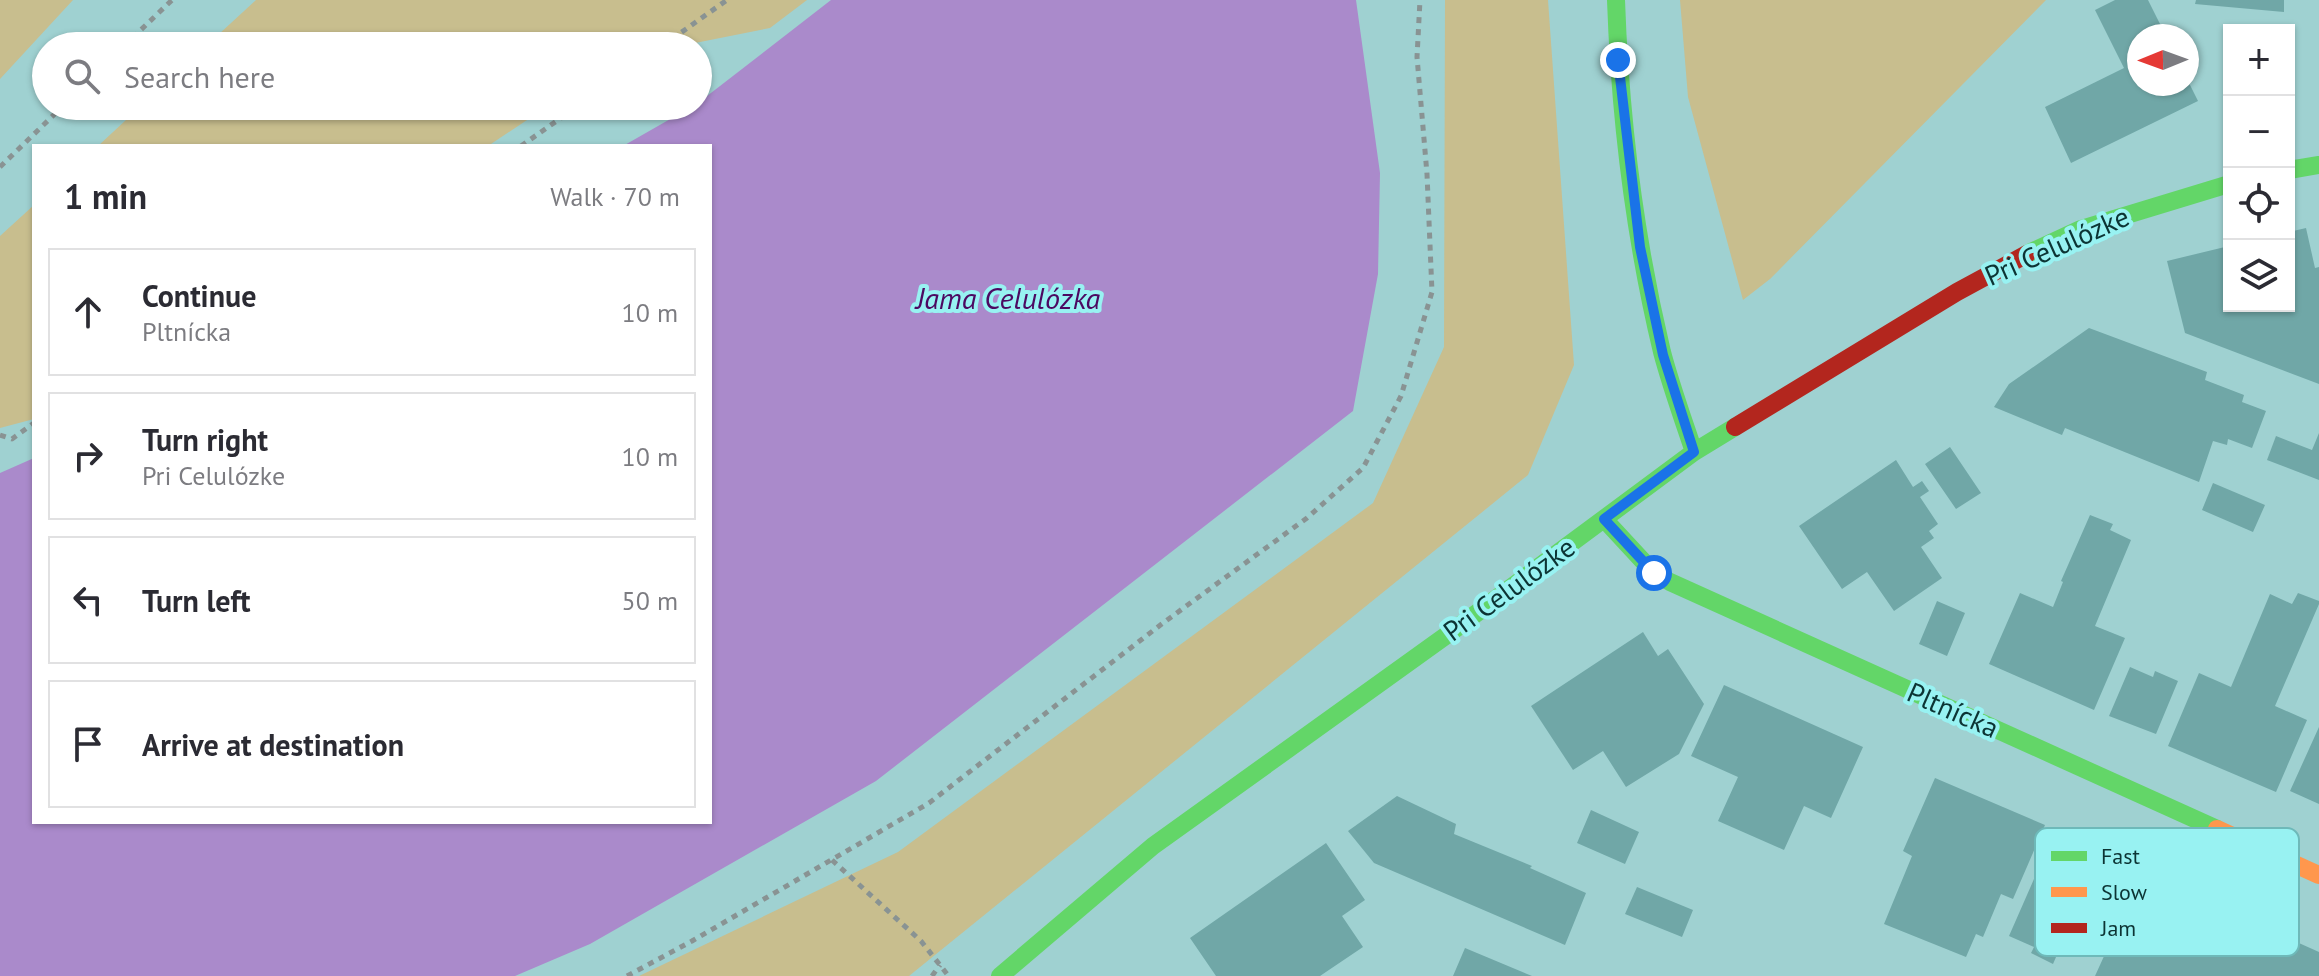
<!DOCTYPE html>
<html lang="en">
<head>
<meta charset="utf-8">
<style>
  body { margin:0; font-family:"PT Sans",sans-serif; background:#f2f2f3; color:#2b2b33 }
  .controls { position:absolute; right:24px; top:24px; display:grid; overflow:hidden; border-radius:0px; box-shadow:0 2px 6px #0004 }
  .controls button { width:72px; height:72px; display:grid; place-items:center; padding:0; border:0; border-bottom:2px solid #e1e1e2; background:#fff; color:#2b2b33; font:40px sans-serif }
  .compass { position:absolute; left:2127px; top:24px; width:72px; height:72px; border-radius:50%; background:#fff; box-shadow:0 2px 6px #0004; rotate:269deg }
  .stop { position:absolute; width:24px; height:24px; margin:-18px; border:6px solid #1a73e8; border-radius:50%; background:#fff }
  .stop.end { background:#1a73e8; border-color:#fff; box-shadow:0 2px 8px #0008 }
  .list { margin:0; padding:0; list-style:none }
  h2 { display:flex; justify-content:space-between; align-items:center; height:104px; margin:0; padding:0 32px; font-size:34px }
  h2 small { font-size:26px; font-weight:400; color:#7c7c81 }
  .list li { display:grid; grid-template-columns:52px 1fr auto; gap:24px; align-items:center; box-sizing:border-box; height:128px; margin:0 16px 16px; padding:0 16px; border:2px solid #e1e1e2; border-radius:0px }
  .list b { display:block; font-size:30px; white-space:nowrap }
  .list p { margin:0; font-size:26px; white-space:nowrap; color:#7c7c81 }
  .list em { font-size:26px; font-style:normal; color:#7c7c81 }
  .icon { flex:none; width:44px; height:44px; fill:none; stroke:currentColor; stroke-width:2; stroke-linecap:round; stroke-linejoin:round }
  .map { position:relative; flex:none; width:2319px; height:976px; overflow:hidden }
  .search { position:absolute; background:#fff; box-shadow:0 2px 6px #0004; left:32px; top:32px; width:680px; height:88px; display:flex; align-items:center; gap:20px; box-sizing:border-box; padding:0 28px; border-radius:44px; color:#7c7c81; font-size:30px }
  .panel { position:absolute; background:#fff; box-shadow:0 2px 6px #0004; left:32px; top:144px; width:680px; height:680px; border-radius:0px }
  .map>svg:first-child { display:block }
  .green { fill:#c8be8e }
  .water { fill:#aa8acb }
  .building { fill:#70a7a7 }
  .lines { fill:none; stroke-linecap:round; stroke-linejoin:round }
  .path { stroke:#899393; stroke-width:5; stroke-dasharray:6 6; stroke-linecap:butt }
  .fast { stroke:#63d668; stroke-width:18 }
  .slow { stroke:#ff974d; stroke-width:18 }
  .jam { stroke:#b3261e; stroke-width:18 }
  .route { stroke:#1a73e8; stroke-width:10 }
  .labels { text-anchor:middle; stroke-width:8; stroke-linejoin:round; paint-order:stroke }
  .street-label { font-size:28px; fill:#0c3434; stroke:#98f2f2 }
  .water-label { font-size:30px; font-style:italic; fill:#4c0961; stroke:#98f2f2 }
  .key { fill:#98f2f2; stroke:#6eb9b9; stroke-width:2 }
  .key-label { font-size:22px; fill:#0c3434 }
</style>
</head>
<body>
<div class="map">
<svg width="2319" height="976" viewBox="0 0 2319 976">
  <rect width="100%" height="100%" fill="#9fd1d1"/>
  <path class="green" d="M0 0H73L0 79Z
    M256 0H807L770 28 680 46H206Z
    M1445 0H1548L1574 365 1528 475 909 976H639L898 852 1373 503 1444 347Z
    M1680 0H2046L1770 279 1743 300 1688 97Z
    M141 106H548L488 146H98Z
    M34 205V419L0 428V236Z"/>
  <path class="water" d="M831 0H1356L1380 173 1378 274 1353 411 876 781 590 944 515 976H0V473L34 458V822H710V146H623L693 106H698V103Z"/>
  <path class="building" d="M2115 0H2148L2166 36H2139V84H2187V79L2198 101 2071 163 2045 107 2124 68 2095 10Z
    M2196 0H2284V12L2195 4Z
    M2306 228 2315 268 2319 267V384L2185 333 2167 261 2229 246V306H2289V232Z
    M2089 328 2207 372 2205 380 2244 395 2242 402 2266 411 2252 448 2228 439 2227 445 2213 441 2199 482 2065 428 2062 435 1994 407 2009 384Z
    M2319 433V480L2267 460 2276 436 2312 450Z
    M1950 447 1981 493 1956 509 1925 464Z
    M1896 460 1913 487 1922 481 1929 491 1920 497 1938 524 1929 531 1934 538 1921 547 1942 578 1894 611 1867 572 1842 589 1799 526Z
    M2213 483 2265 505 2253 532 2202 510Z
    M2090 515 2113 524 2110 530 2131 540 2095 626 2125 638 2094 710 1989 664 2020 593 2053 607 2063 582 2061 581Z
    M2298 593 2319 601V604L2275 706 2307 720 2276 792 2168 746 2199 673 2231 687 2270 594 2292 604Z
    M1937 601 1965 613 1947 656 1919 644Z
    M1643 632 1658 656 1668 649 1704 704 1679 754 1626 787 1603 751 1573 770 1531 706Z
    M2130 667 2153 677 2155 671 2178 681 2156 734 2109 716Z
    M1724 685 1863 747 1831 818 1804 806 1784 850 1718 821 1738 777 1691 756Z
    M2319 727V804L2290 791Z
    M1935 778 2045 825 2013 899 2001 894 1983 937 1976 934 1966 957 1884 924 1912 856 1903 851Z
    M1397 796 1456 824 1454 834 1532 866 1530 868 1586 893 1565 945 1374 863 1348 831Z
    M1591 810 1639 832 1625 864 1577 843Z
    M1326 843 1365 900 1342 916 1363 947 1320 976H1216L1190 938Z
    M2048 847 2073 858 2071 861 2086 867 2092 853 2116 864 2117 862 2319 952V976H2095L2110 943 2070 925 2053 964 2031 953 2034 947 2009 936Z
    M1637 887 1693 910 1682 937 1625 914Z
    M1465 948 1532 976H1453Z"/>
  <g class="lines">
    <path class="path" d="M124 46 172 0
      M662 46 727 0
      M521 146 578 106
      M0 167 63 106
      M0 435 12 439 34 423
      M832 860 921 941 947 974
      M627 976 692 941 929 803 1163 623 1307 518 1363 468 1401 396 1432 292 1427 174 1417 57 1420 0
      M932 976 940 965"/>
    <path class="fast" d="M1616 0C1620 116 1635 239 1662 352 1671 386 1683 419 1694 452
      M2289 170 2319 165
      M2027 254 2081 229 2229 184
      M1604 519 1654 573 1670 582 2217 829
      M1000 976 1153 846 1458 627 1694 452 1735 427"/>
    <path class="slow" d="M2217 829 2319 875"/>
    <path class="jam" d="M1735 427 1957 292 2027 254"/>
  </g>
  <g class="lines">
    <path class="route" d="M1618 60 1640 247 1663 355 1694 452 1604 519 1654 573"/>
  </g>
  <g class="labels">
    <g class="street-label">
      <text transform="translate(2057 246) rotate(-24)" y="10">Pri Celulózke</text>
      <text transform="translate(1509 589) rotate(-36)" y="10">Pri Celulózke</text>
      <text transform="translate(1953 710) rotate(24)" y="10">Pltnícka</text>
    </g>
    <g class="water-label">
      <text x="1008" y="309">Jama Celulózka</text>
    </g>
  </g>
  <rect x="2035" y="828" width="264" height="128" rx="12" class="key"/>
  <rect x="2051" y="851" width="36" height="10" fill="#63d668"/>
  <rect x="2051" y="887" width="36" height="10" fill="#ff974d"/>
  <rect x="2051" y="923" width="36" height="10" fill="#b3261e"/>
  <g class="key-label">
    <text x="2101" y="864">Fast</text>
    <text x="2101" y="900">Slow</text>
    <text x="2101" y="936">Jam</text>
  </g>
</svg>
<div class="controls">
<button>+</button>
<button>−</button>
<button><svg class="icon" aria-label="locate" viewBox="0 0 24 24"><circle cx="12" cy="12" r="6"/><path d="M12 2v4M12 18v4M2 12h4M18 12h4"/></svg></button>
<button><svg class="icon" aria-label="layers" viewBox="0 0 24 24"><path d="M12 4l9 5-9 5-9-5zM3 14l9 5 9-5"/></svg></button>
</div>
<svg class="compass" viewBox="-18 -18 36 36"><path d="M0-13l5 13h-10z" fill="#e53935"/><path d="M0 13l5-13h-10z" fill="#7c7c81"/></svg>
<div class="stop" style="left:1654px;top:573px"></div>
<div class="stop end" style="left:1618px;top:60px"></div>
<div class="search"><svg class="icon" aria-label="search" viewBox="0 0 24 24"><circle cx="10" cy="10" r="6"/><path d="M15 15l6 6"/></svg>Search here</div>
<section class="panel">
<h2>1 min<small>Walk · 70 m</small></h2>
<ul class="list">
<li><svg class="icon" aria-label="ahead" viewBox="0 0 24 24"><path d="M12 20V5M6 11l6-6 6 6"/></svg><div><b>Continue</b><p>Pltnícka</p></div><em>10 m</em></li>
<li><svg class="icon" aria-label="right" viewBox="0 0 24 24"><path d="M7 20v-9h11M14 6l5 5-5 5"/></svg><div><b>Turn right</b><p>Pri Celulózke</p></div><em>10 m</em></li>
<li><svg class="icon" aria-label="left" viewBox="0 0 24 24"><path d="M17 20v-9H6M10 6l-5 5 5 5"/></svg><div><b>Turn left</b></div><em>50 m</em></li>
<li><svg class="icon" aria-label="arrive" viewBox="0 0 24 24"><path d="M6 21V4h12l-3 4 3 4H6"/></svg><div><b>Arrive at destination</b></div></li>
</ul>
</section>
</div>
</body>
</html>
